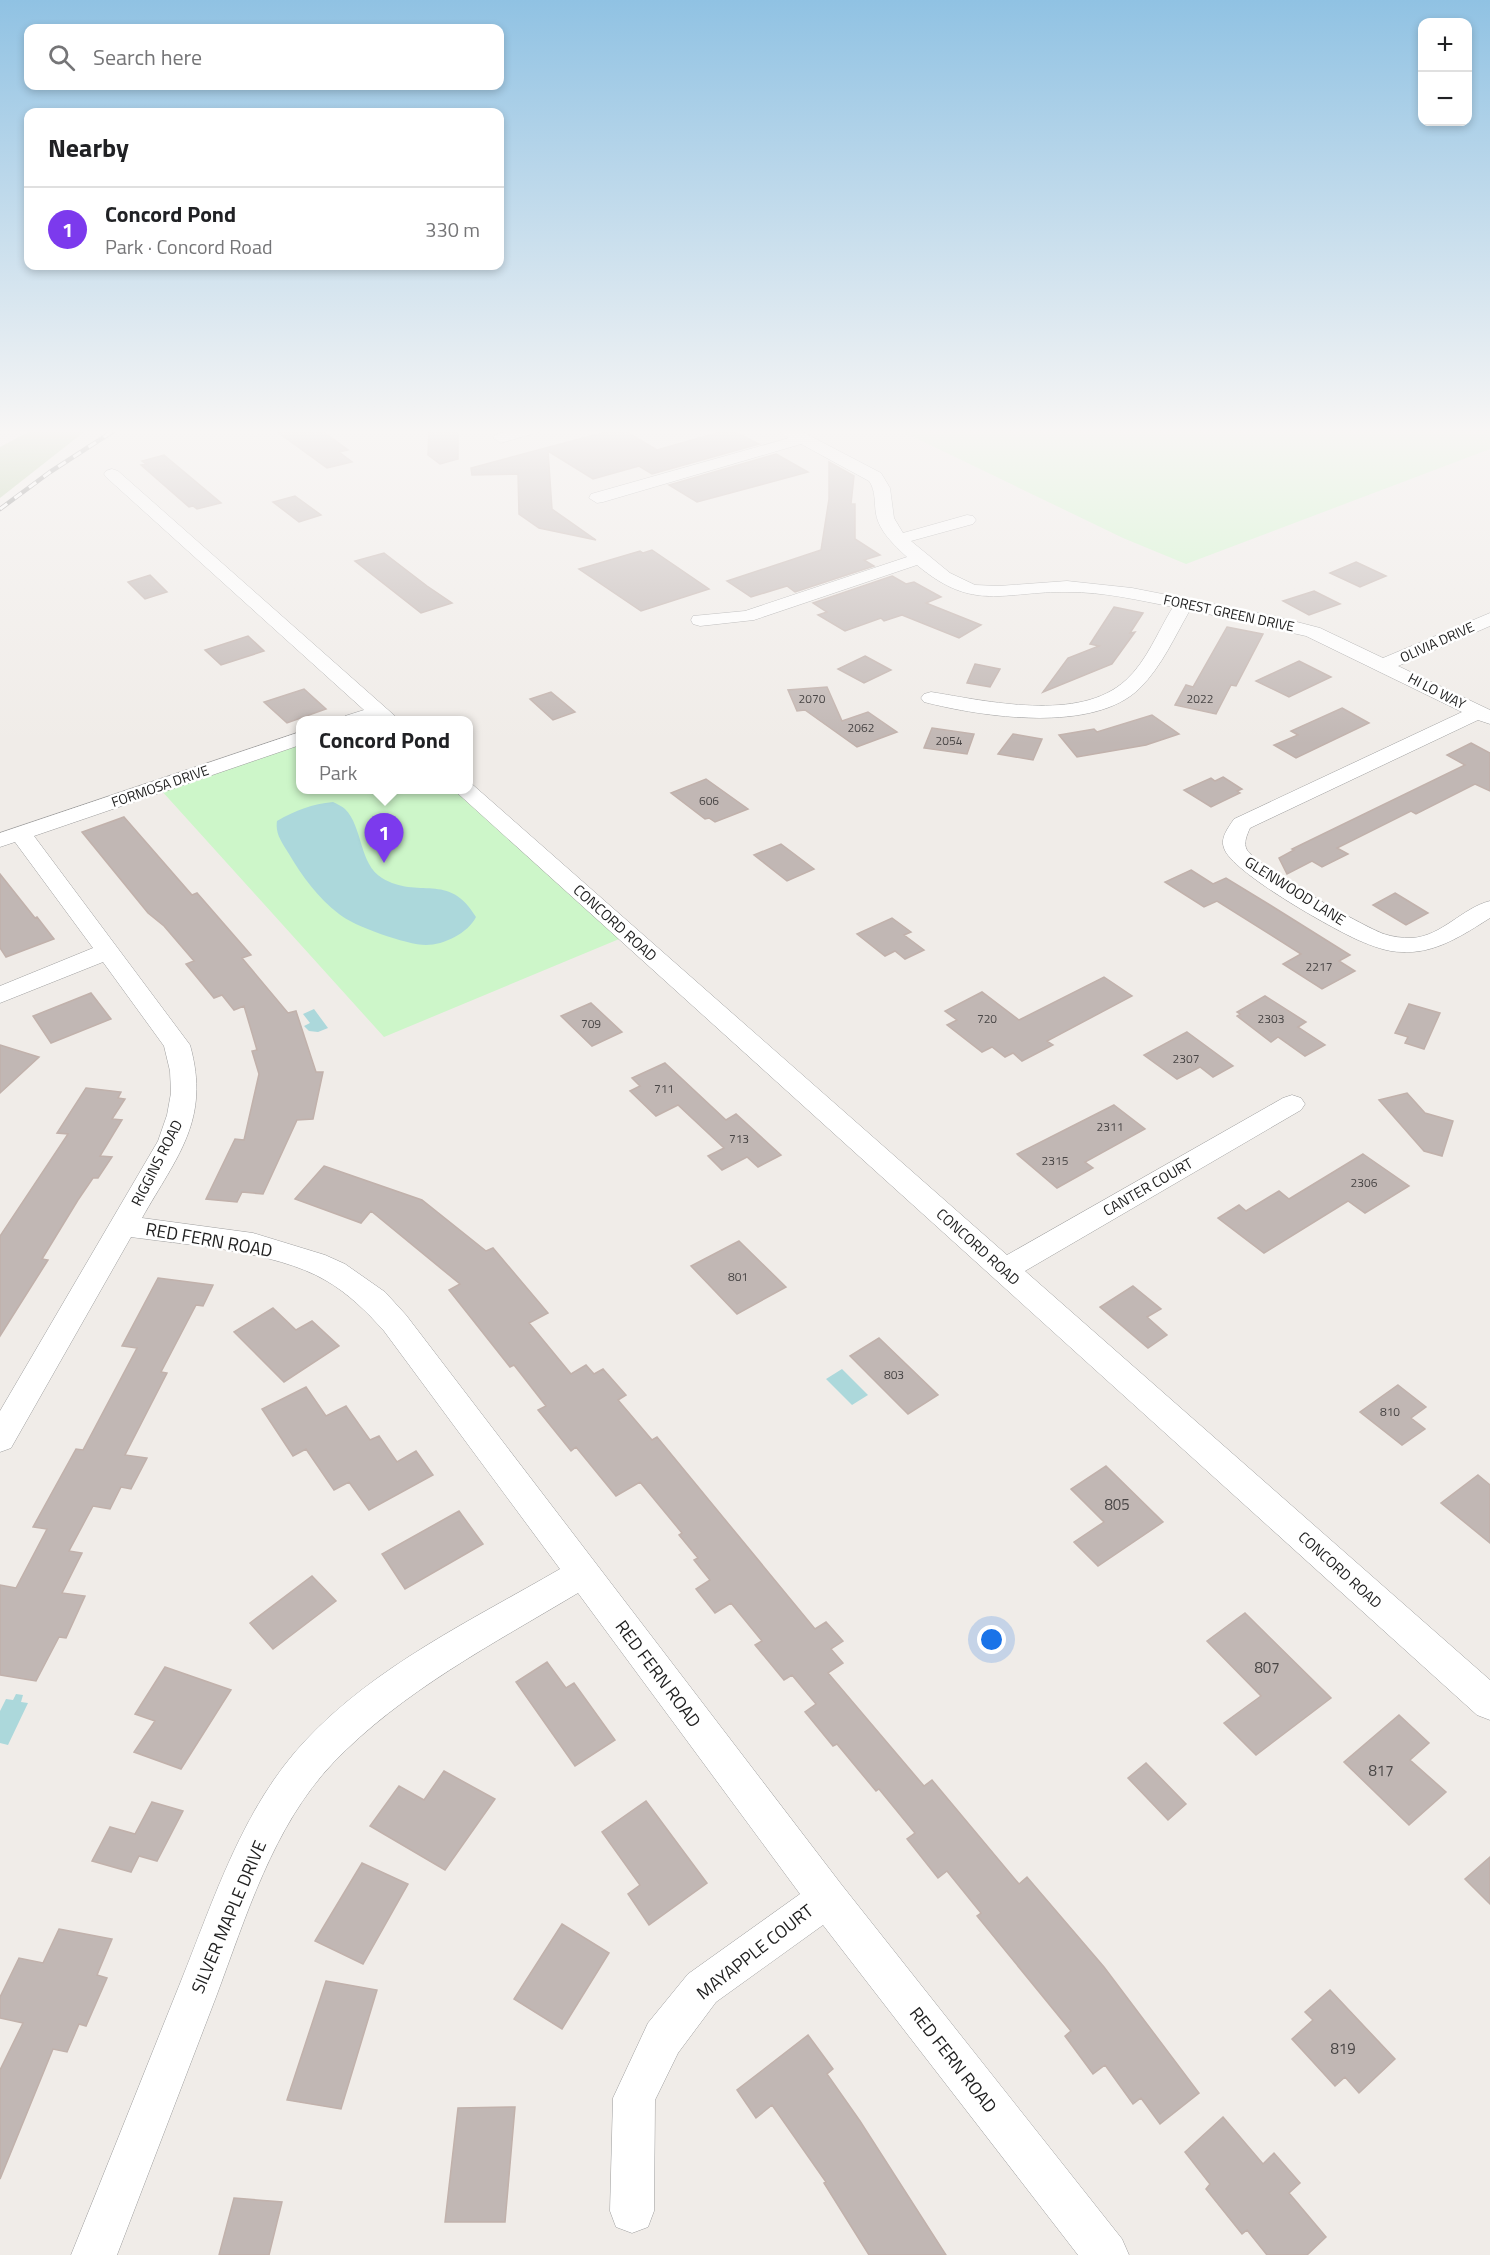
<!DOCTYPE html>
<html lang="en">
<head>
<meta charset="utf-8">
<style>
  body { margin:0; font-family:"Titillium Web",sans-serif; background:#f2f2f2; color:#202124 }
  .controls { position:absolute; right:18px; top:18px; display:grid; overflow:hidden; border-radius:12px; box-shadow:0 3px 9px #0003 }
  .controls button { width:54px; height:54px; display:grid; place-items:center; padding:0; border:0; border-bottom:2px solid #e0e0e0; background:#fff; color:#202124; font:30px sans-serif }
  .you { position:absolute; left:992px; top:1640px; width:21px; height:21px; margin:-15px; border:4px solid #fff; border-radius:50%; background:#1a73e8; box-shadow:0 0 0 9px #1a73e833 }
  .badge { display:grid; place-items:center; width:39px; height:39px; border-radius:50%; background:#7c3aed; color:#fff; font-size:20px; font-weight:700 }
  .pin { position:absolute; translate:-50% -50px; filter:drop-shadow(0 2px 3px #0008) }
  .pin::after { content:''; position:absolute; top:32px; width:21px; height:18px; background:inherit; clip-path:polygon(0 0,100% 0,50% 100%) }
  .popup { position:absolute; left:296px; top:716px; width:177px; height:78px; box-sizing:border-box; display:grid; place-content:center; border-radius:12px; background:#fff; filter:drop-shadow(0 2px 4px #0005); font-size:20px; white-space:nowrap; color:#757577 }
  .popup b { font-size:22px; color:#202124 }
  .popup::after { content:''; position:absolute; left:50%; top:100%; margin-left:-12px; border:12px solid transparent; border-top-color:#fff }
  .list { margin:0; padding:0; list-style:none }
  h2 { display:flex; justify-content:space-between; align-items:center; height:78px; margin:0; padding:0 24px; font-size:26px }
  h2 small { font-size:20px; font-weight:400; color:#757577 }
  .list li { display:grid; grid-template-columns:39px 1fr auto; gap:18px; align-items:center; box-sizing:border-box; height:84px; padding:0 24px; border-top:2px solid #e0e0e0 }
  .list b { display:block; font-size:22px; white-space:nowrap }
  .list p { margin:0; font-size:20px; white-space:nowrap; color:#757577 }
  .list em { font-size:20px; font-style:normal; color:#757577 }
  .icon { flex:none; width:33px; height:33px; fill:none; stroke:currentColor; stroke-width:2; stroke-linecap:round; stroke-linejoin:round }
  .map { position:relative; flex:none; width:1490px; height:2255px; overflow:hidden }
  .search { position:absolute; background:#fff; box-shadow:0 3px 9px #0003; left:24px; top:24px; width:480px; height:66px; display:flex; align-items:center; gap:15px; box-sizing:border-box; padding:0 21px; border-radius:12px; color:#757577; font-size:22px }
  .panel { position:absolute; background:#fff; box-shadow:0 3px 9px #0003; left:24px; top:108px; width:480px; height:162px; border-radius:12px }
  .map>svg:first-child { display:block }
  .forest { fill:#b4cda0 }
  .park { fill:#cdf6c9 }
  .water { fill:#acd8db }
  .building { fill:#c1b7b4; stroke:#c1b1ab; stroke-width:1.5 }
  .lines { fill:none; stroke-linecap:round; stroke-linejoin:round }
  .minor-casing { stroke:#9e9e9e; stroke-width:1 }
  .minor { fill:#fff; fill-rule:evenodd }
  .rail-casing { stroke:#6f6f6f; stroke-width:4.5 }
  .rail { stroke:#fff; stroke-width:3; stroke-dasharray:9; stroke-linecap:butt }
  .labels { text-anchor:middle; stroke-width:5; stroke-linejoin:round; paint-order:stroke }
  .number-label { font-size:12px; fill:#494646 }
  .far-street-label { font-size:14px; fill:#212121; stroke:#fff }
  .street-label { font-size:15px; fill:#212121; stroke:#fff }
  .near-number-label { font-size:15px; fill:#494646 }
  .near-street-label { font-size:18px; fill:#212121; stroke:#fff }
</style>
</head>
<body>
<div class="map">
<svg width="1490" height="2255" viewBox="0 0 1490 2255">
  <rect width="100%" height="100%" fill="#f0ece8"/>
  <path class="forest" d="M36 428H89L0 498V447Z"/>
  <path class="park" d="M895 428H1490V449L1186 564 1123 538Z
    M300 742V790H459L624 937 384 1037 160 789Z"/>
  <path class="water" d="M333 802C337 804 342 806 345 809 363 827 359 864 382 878 418 900 449 871 476 917 468 933 444 945 426 945 407 945 353 926 339 914 318 898 302 876 289 854 282 842 275 834 277 821 296 810 312 804 333 802Z
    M314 1009 328 1028 318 1032 309 1031 304 1026 310 1023 303 1014Z
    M842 1369 868 1395 852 1405 826 1379Z
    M16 1694 23 1695 21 1702 28 1703 8 1745 0 1743V1711L6 1699 13 1700Z"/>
  <path class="building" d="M272 428H318L348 450 339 452 352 462 327 468Z
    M429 428 458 431V459L440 464 428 455Z
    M620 428 657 450 730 429 759 444 652 474 639 466 593 479 548 451 552 509 596 540 539 528 519 514 518 474 472 475 471 468Z
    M776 454 808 472 697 502 669 485Z
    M164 455 221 503 197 509 193 506 189 507 141 465 146 464 142 461Z
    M829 462 854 476 851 504H855V539L880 555 864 560 874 566 795 592 787 586 751 597 727 581 821 550 829 499Z
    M295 496 321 515 299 522 273 502Z
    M652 550 709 589 641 611 579 569 640 551 643 553Z
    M384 553 427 586 452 603 421 613 355 561Z
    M1356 562 1386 576 1360 587 1330 573Z
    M150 575 167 592 145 599 128 582Z
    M892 576 906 584 914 582 941 597 926 603 981 625 959 638 902 615 884 621 881 618 845 631 818 615 827 612 813 603Z
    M1314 591 1340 604 1309 615 1283 601Z
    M1114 607 1143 613 1130 633 1135 632 1112 664 1043 692 1068 658 1099 646 1090 644Z
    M1227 627 1263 634 1236 686 1231 685 1216 714 1175 705 1186 685 1193 687Z
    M248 636 264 651 221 665 205 650Z
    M865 656 891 670 864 683 838 669Z
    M1299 661 1331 677 1289 697 1256 681Z
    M975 664 1000 669 990 687 967 683Z
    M827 687 842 721 868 712 897 732 857 747 805 710 797 711 788 690Z
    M304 689 326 709 287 723 264 702Z
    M551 692 575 712 553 720 530 699Z
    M1342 708 1369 723 1296 758 1274 745 1298 735 1291 731Z
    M1152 715 1179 734 1146 745 1077 757 1059 735 1094 729 1097 732Z
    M932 728 974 734 967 754 924 748Z
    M1013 734 1042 739 1033 760 998 754Z
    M1471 743 1490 753V791L1475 784 1416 814 1411 811 1337 848 1348 854 1322 867 1312 861 1287 874 1279 858 1294 850 1292 849 1465 765 1447 755Z
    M1223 777 1242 789 1237 791 1240 793 1211 807 1184 790 1211 778 1215 781Z
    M706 779 748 809 715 822 709 818 705 819 671 793Z
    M124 817 192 895 197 893 251 955 242 958 288 1013 296 1011 316 1072H323L313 1119 297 1120 263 1194 242 1192 237 1202 206 1199 235 1139 244 1140 259 1074 252 1051 257 1050 244 1006 234 1010 222 995 214 998 186 964 194 961 164 926 148 913 82 832Z
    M781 844 814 869 787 881 754 855Z
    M1191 870 1213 884 1226 878 1270 905 1350 955 1339 961 1355 971 1322 989 1283 964 1301 954 1217 901 1204 907 1165 882Z
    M0 874 35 918 37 917 54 939 6 957 0 948Z
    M1395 893 1428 913 1406 925 1373 905Z
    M892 918 911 932 904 935 924 950 905 959 895 951 885 956 857 934Z
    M1104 977 1132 996 1047 1041 1053 1045 1022 1061 1013 1053 1005 1057 992 1047 982 1052 947 1025 957 1020 945 1011 982 992 1019 1020Z
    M91 993 111 1019 51 1043 33 1016Z
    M1265 996 1306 1022 1298 1027 1325 1045 1305 1056 1278 1037 1271 1042 1237 1016 1240 1014 1237 1012Z
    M591 1003 622 1032 592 1046 561 1016Z
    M1409 1004 1440 1013 1424 1049 1405 1043 1408 1037 1395 1033Z
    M1187 1032 1233 1066 1213 1077 1200 1067 1177 1079 1144 1055Z
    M0 1045 39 1057 0 1093Z
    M665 1063 726 1120 736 1114 781 1155 758 1167 747 1157 722 1170 708 1156 724 1148 678 1105 656 1116 630 1091 640 1086 632 1078Z
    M86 1088 121 1092 118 1098 125 1099 112 1119 122 1120 100 1156 112 1157 98 1178H93L78 1200 42 1259 48 1260 0 1336V1236L68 1134 57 1133Z
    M1407 1093 1425 1113 1453 1121 1442 1156 1424 1151 1379 1100Z
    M1114 1105 1145 1129 1085 1162 1093 1168 1057 1188 1017 1154Z
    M1363 1154 1409 1186 1365 1213 1348 1201 1264 1253 1218 1218 1239 1205 1246 1211 1279 1191 1289 1199Z
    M324 1166 422 1200 486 1251 493 1248 548 1313 529 1323 571 1374 586 1365 594 1374 603 1369 626 1395 618 1400 652 1440 657 1437 815 1629 826 1622 843 1641 831 1649 843 1663 828 1673 924 1786 932 1780 1019 1884 1027 1877 1104 1967 1199 2093 1160 2124 1141 2098 1133 2104 1105 2065 1093 2074 1065 2036 1071 2031 977 1916 981 1913 947 1871 938 1878 907 1839 915 1833 879 1789 876 1791 837 1744 833 1746 805 1712 816 1704 792 1675 784 1680 755 1645 762 1641 731 1603 715 1613 696 1589 710 1580 694 1560 698 1558 679 1535 682 1533 640 1482 616 1496 576 1447 571 1451 538 1410 546 1406 514 1365 510 1367 449 1290 460 1284 371 1211 361 1223 295 1199Z
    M739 1241 786 1287 737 1314 691 1266Z
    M158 1278 213 1285 203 1306 196 1305 161 1372 167 1373 125 1455 147 1458 131 1489 121 1487 110 1509 93 1506 69 1551 82 1553 62 1593 85 1596 66 1638 59 1637 36 1681 0 1675V1585L16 1588 47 1529 33 1527 76 1449 83 1450 137 1348 122 1346Z
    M1133 1286 1161 1309 1147 1317 1167 1335 1148 1348 1100 1307Z
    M273 1308 296 1330 312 1321 339 1346 284 1382 234 1332Z
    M879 1338 938 1395 908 1414 850 1356Z
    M1398 1385 1426 1407 1411 1418 1425 1429 1402 1445 1360 1412Z
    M306 1387 326 1416 346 1406 370 1440 379 1436 397 1462 416 1451 433 1475 369 1510 349 1482 334 1490 306 1449 293 1456 262 1409Z
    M1106 1466 1163 1522 1098 1566 1074 1542 1104 1522 1071 1489Z
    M1478 1475 1490 1485V1543L1441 1503Z
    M459 1511 483 1544 405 1589 382 1554Z
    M312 1576 336 1601 273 1649 250 1623Z
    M1245 1613 1331 1698 1256 1755 1224 1723 1261 1696 1207 1641Z
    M547 1662 566 1688 574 1683 615 1740 575 1766 516 1682Z
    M165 1667 231 1690 181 1769 134 1752 155 1721 135 1714Z
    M1399 1715 1429 1743 1410 1760 1446 1792 1409 1825 1344 1762Z
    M1146 1763 1186 1804 1168 1820 1128 1778Z
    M444 1771 495 1799 445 1870 370 1826 399 1786 424 1800Z
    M646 1801 707 1883 649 1925 628 1894 640 1885 602 1832Z
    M152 1802 183 1811 157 1861 139 1856 131 1872 92 1861 110 1827 135 1834Z
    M1490 1857V1904L1465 1879Z
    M362 1863 408 1884 363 1964 315 1941Z
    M562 1924 609 1953 562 2029 514 1999Z
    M59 1929 112 1939 97 1975 107 1978 86 2026 79 2024 67 2052 53 2049 0 2179V2070L23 2023 0 2018V1997L19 1958 43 1963Z
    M326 1981 377 1990 341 2109 287 2100Z
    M1330 1990 1395 2059 1359 2093 1345 2077 1335 2086 1292 2039 1313 2020 1305 2012Z
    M808 2035 833 2069 827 2074 860 2121 946 2255H869L824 2183 826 2182 772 2105 756 2118 737 2090Z
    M515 2107 505 2222H445L458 2108Z
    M1223 2117 1263 2164 1274 2153 1300 2183 1289 2193 1326 2237 1307 2255H1267L1247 2230 1242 2234 1206 2189 1210 2184 1185 2152Z
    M234 2198 282 2202 269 2255H219Z"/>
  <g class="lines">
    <g class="minor-casing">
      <path id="minor" d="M517 428H544L542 431 501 443 493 438 495 435Z
        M774 428H795L881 473 890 488 894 518 903 533 967 515 973 516 976 520 973 524 911 541 950 573 975 585 999 586 1067 581 1132 588 1274 616 1320 628 1383 658 1490 613V626L1398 666 1490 710V724L1478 720 1250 828C1247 835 1243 843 1247 850 1258 867 1362 926 1384 934 1393 937 1402 938 1412 938 1442 936 1462 908 1490 901V918C1463 935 1435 954 1402 952 1387 952 1372 946 1358 940 1333 929 1231 872 1224 848 1220 838 1228 828 1234 819L1462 712 1306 636 1190 610C1175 636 1162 666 1140 688 1094 734 982 717 924 702L921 698 924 694 931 692C987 701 1080 723 1126 680 1147 661 1158 631 1173 607 1138 600 1104 592 1068 592 1003 591 974 613 917 565L754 620 700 626 693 624 691 620 693 616 745 611 907 557C894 545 879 531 876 514 874 502 876 491 869 481L801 444 603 502 597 503 589 498 591 494 789 438Z
        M112 469 118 471 395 716 398 720H342L345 716 364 710 106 477 104 474 106 471Z
        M300 732V745L34 836 190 1045C211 1120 177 1156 142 1218L253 1233 325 1255 345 1264 385 1292 406 1315 841 1884 1122 2239 1129 2255H1078L823 1925 716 2002 678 2053 655 2100 654 2211 648 2227 632 2233 616 2227 610 2211 613 2098 648 2023 688 1974 800 1894 578 1593C493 1644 402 1691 333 1763 273 1826 246 1917 216 1997 183 2083 150 2169 117 2255H71C108 2164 144 2073 181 1981 214 1899 243 1807 305 1741 375 1666 472 1620 560 1569L384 1331C367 1312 348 1293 325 1280 275 1251 188 1245 131 1237L11 1448 0 1452V1411L158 1141 167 1115 171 1093 170 1071 164 1046 103 962 0 1003V986L93 948 15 842 0 847V833Z
        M468 784 473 785 1007 1255 1283 1098 1292 1095 1301 1098 1305 1104 1301 1110 1025 1271 1490 1680V1720L1477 1715 454 790H468Z"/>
    </g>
    <use href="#minor" class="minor"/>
    <g class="rail-casing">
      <path id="rail" d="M0 509 50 472 118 428"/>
    </g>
    <use href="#rail" class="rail"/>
  </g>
  <linearGradient id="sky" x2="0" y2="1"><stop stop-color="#90c2e3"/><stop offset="0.58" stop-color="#f8f6f5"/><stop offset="1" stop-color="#f8f6f5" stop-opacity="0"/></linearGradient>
  <rect width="1490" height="744" fill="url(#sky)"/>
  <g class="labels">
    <g class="number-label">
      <text x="812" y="703">2070</text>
      <text x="1200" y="703">2022</text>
      <text x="861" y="732">2062</text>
      <text x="949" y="745">2054</text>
      <text x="709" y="805">606</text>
      <text x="1319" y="971">2217</text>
      <text x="987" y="1023">720</text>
      <text x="1271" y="1023">2303</text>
      <text x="591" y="1028">709</text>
      <text x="1186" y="1063">2307</text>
      <text x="664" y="1093">711</text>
      <text x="1110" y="1131">2311</text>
      <text x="739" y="1143">713</text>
      <text x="1055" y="1165">2315</text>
      <text x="1364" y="1187">2306</text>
      <text x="738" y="1281">801</text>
      <text x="894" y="1379">803</text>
      <text x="1390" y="1416">810</text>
    </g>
    <g class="far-street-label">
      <text transform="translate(1229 613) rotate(12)" y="5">FOREST GREEN DRIVE</text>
      <text transform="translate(1437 642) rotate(-24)" y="5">OLIVIA DRIVE</text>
      <text transform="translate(1437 691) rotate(27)" y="5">HI LO WAY</text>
      <text transform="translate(160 786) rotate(-19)" y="5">FORMOSA DRIVE</text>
    </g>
    <g class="street-label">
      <text transform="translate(1295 891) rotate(32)" y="5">GLENWOOD LANE</text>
      <text transform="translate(615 923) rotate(42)" y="5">CONCORD ROAD</text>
      <text transform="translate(157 1163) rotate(-63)" y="5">RIGGINS ROAD</text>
      <text transform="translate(1148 1187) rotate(-30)" y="5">CANTER COURT</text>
      <text transform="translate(978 1247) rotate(42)" y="5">CONCORD ROAD</text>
      <text transform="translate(1340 1570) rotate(42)" y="5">CONCORD ROAD</text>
    </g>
    <g class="near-number-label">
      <text x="1117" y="1510">805</text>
      <text x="1267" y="1673">807</text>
      <text x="1381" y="1776">817</text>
      <text x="1343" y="2054">819</text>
    </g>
    <g class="near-street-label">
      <text transform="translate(209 1240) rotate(10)" y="6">RED FERN ROAD</text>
      <text transform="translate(658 1674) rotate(53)" y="6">RED FERN ROAD</text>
      <text transform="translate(229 1917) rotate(-67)" y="6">SILVER MAPLE DRIVE</text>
      <text transform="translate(755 1952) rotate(-38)" y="6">MAYAPPLE COURT</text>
      <text transform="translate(953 2060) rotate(52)" y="6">RED FERN ROAD</text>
    </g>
  </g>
</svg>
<div class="controls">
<button>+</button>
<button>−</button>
</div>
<div class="you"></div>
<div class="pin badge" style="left:384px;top:863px">1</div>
<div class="popup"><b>Concord Pond</b>Park</div>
<div class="search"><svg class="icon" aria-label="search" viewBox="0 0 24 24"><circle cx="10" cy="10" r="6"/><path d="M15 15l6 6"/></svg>Search here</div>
<section class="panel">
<h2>Nearby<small></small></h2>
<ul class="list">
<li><span class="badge">1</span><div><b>Concord Pond</b><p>Park · Concord Road</p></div><em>330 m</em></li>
</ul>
</section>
</div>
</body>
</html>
